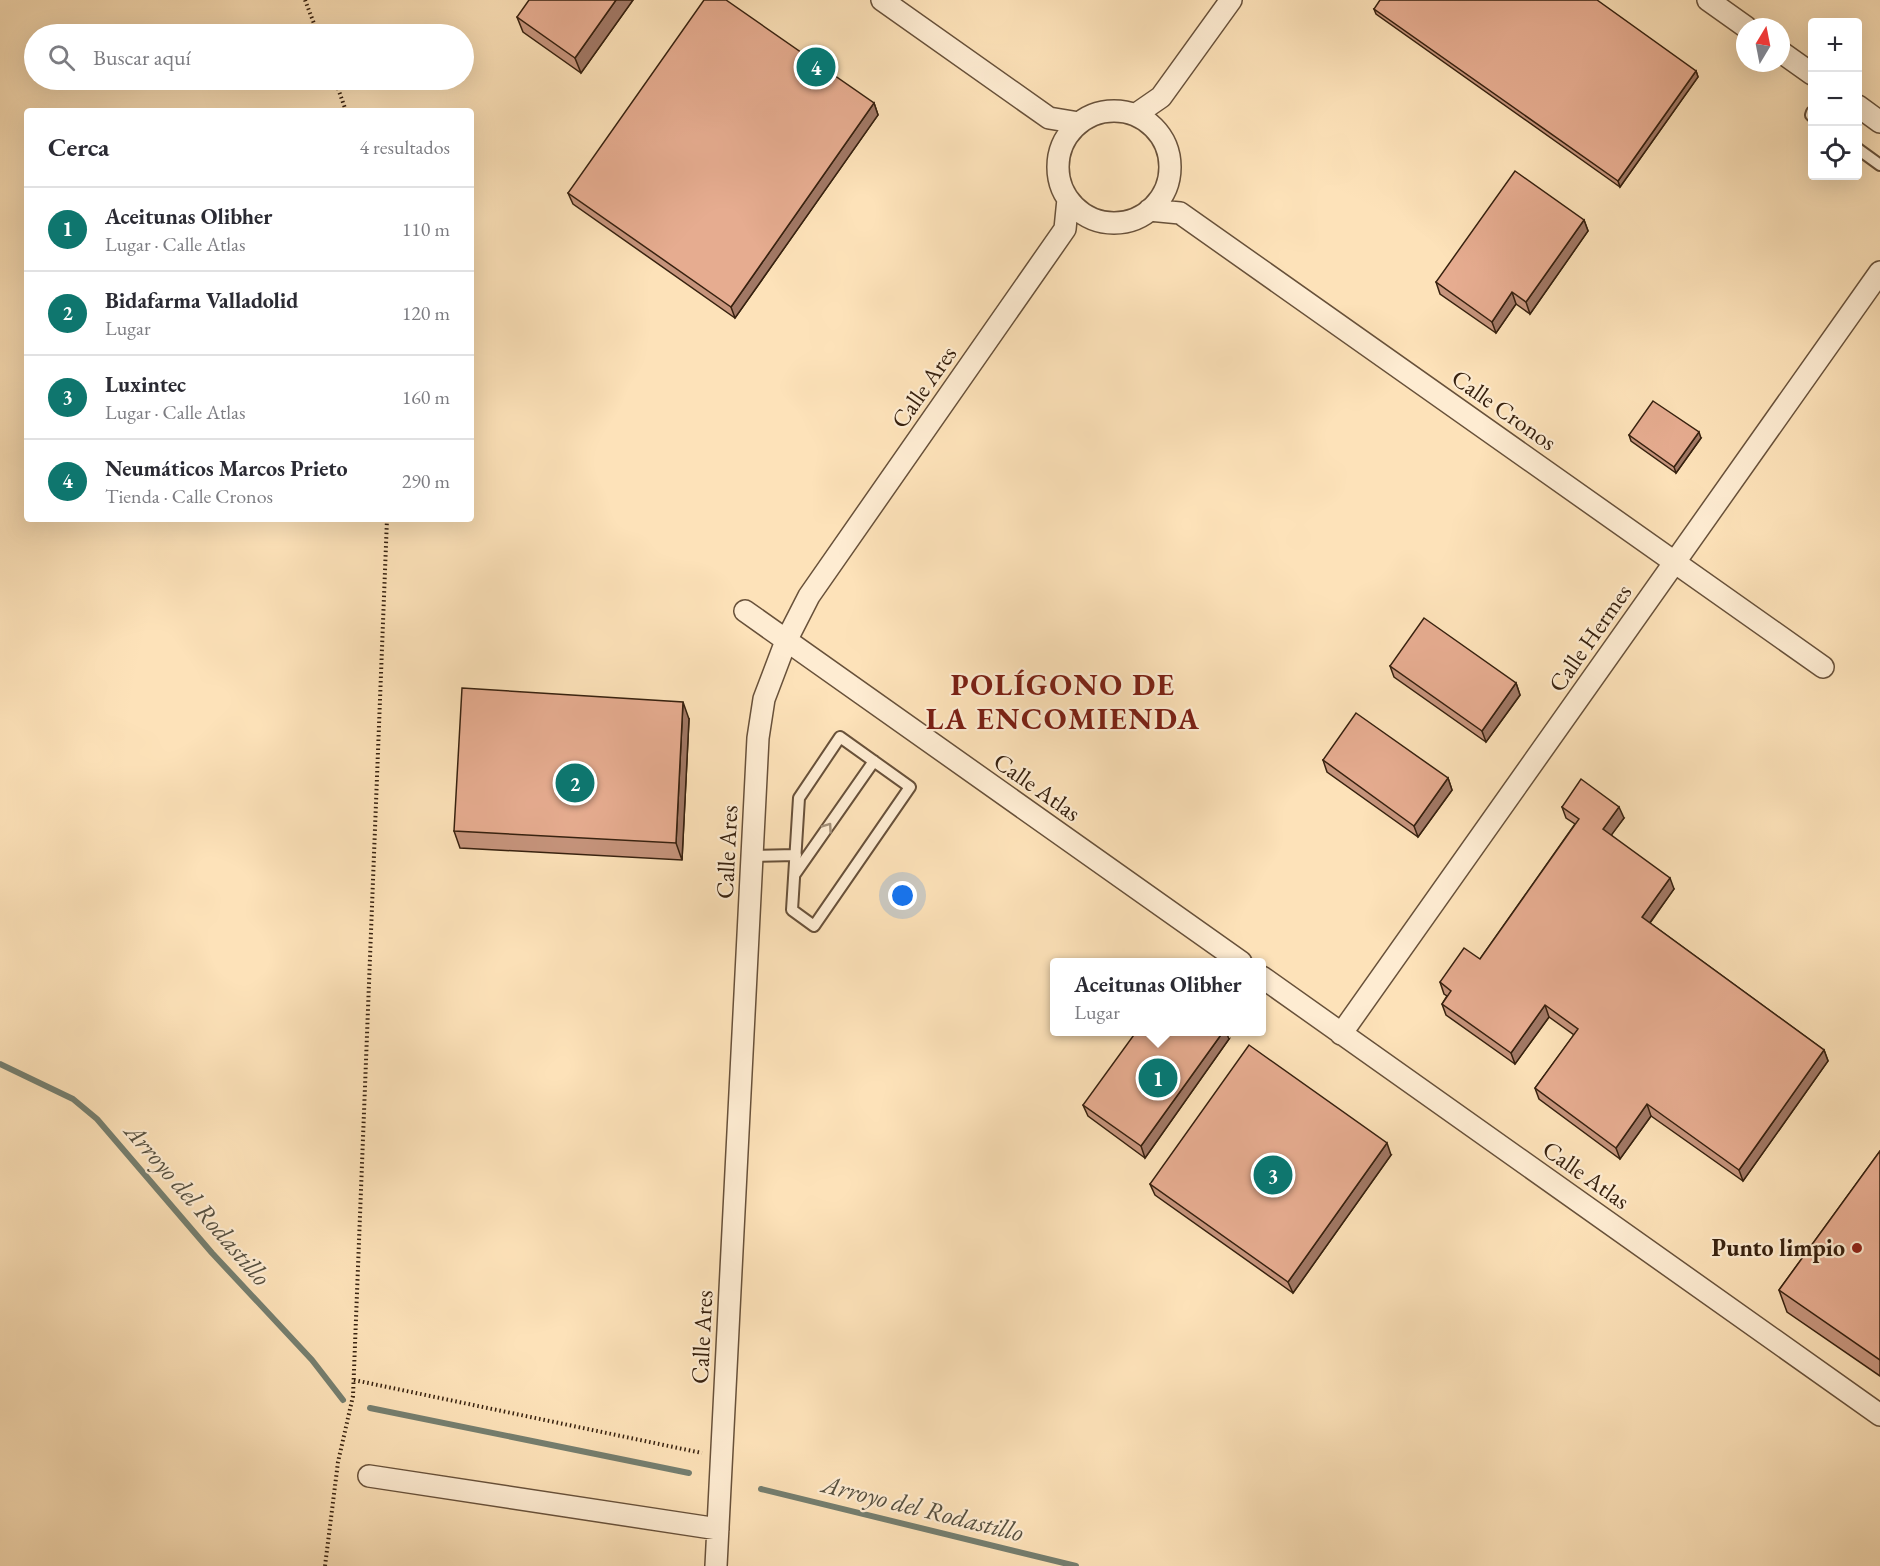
<!DOCTYPE html>
<html lang="es">
<head>
<meta charset="utf-8">
<style>
  body { margin:0; font-family:"EB Garamond",serif; background:#f2f2f3; color:#2b2b33 }
  .controls { position:absolute; right:18px; top:18px; display:grid; overflow:hidden; border-radius:6px; box-shadow:0 6px 24px #0002 }
  .controls button { width:54px; height:54px; display:grid; place-items:center; padding:0; border:0; border-bottom:2px solid #e1e1e2; background:#fff; color:#2b2b33; font:30px sans-serif }
  .compass { position:absolute; left:1736px; top:18px; width:54px; height:54px; border-radius:50%; background:#fff; box-shadow:0 6px 24px #0002; rotate:10deg }
  .you { position:absolute; left:903px; top:896px; width:21px; height:21px; margin:-15px; border:4px solid #fff; border-radius:50%; background:#1a73e8; box-shadow:0 0 0 9px #1a73e833 }
  .badge { display:grid; place-items:center; width:39px; height:39px; border-radius:50%; background:#0f766e; color:#fff; font-size:20px; font-weight:700 }
  .pin { position:absolute; translate:-50% -50%; border:3px solid #fff; box-shadow:0 2px 6px #0006 }
  .popup { position:absolute; left:1050px; top:958px; width:216px; height:78px; box-sizing:border-box; display:grid; place-content:center; border-radius:6px; background:#fff; filter:drop-shadow(0 2px 4px #0005); font-size:20px; white-space:nowrap; color:#7c7c81 }
  .popup b { font-size:22px; color:#2b2b33 }
  .popup::after { content:''; position:absolute; left:50%; top:100%; margin-left:-12px; border:12px solid transparent; border-top-color:#fff }
  .list { margin:0; padding:0; list-style:none }
  h2 { display:flex; justify-content:space-between; align-items:center; height:78px; margin:0; padding:0 24px; font-size:26px }
  h2 small { font-size:20px; font-weight:400; color:#7c7c81 }
  .list li { display:grid; grid-template-columns:39px 1fr auto; gap:18px; align-items:center; box-sizing:border-box; height:84px; padding:0 24px; border-top:2px solid #e1e1e2 }
  .list b { display:block; font-size:22px; white-space:nowrap }
  .list p { margin:0; font-size:20px; white-space:nowrap; color:#7c7c81 }
  .list em { font-size:20px; font-style:normal; color:#7c7c81 }
  .icon { flex:none; width:33px; height:33px; fill:none; stroke:currentColor; stroke-width:2; stroke-linecap:round; stroke-linejoin:round }
  .map { position:relative; flex:none; width:1880px; height:1566px; overflow:hidden }
  .search { position:absolute; background:#fff; box-shadow:0 6px 24px #0002; left:24px; top:24px; width:450px; height:66px; display:flex; align-items:center; gap:15px; box-sizing:border-box; padding:0 21px; border-radius:33px; color:#7c7c81; font-size:22px }
  .panel { position:absolute; background:#fff; box-shadow:0 6px 24px #0002; left:24px; top:108px; width:450px; height:414px; border-radius:6px }
  .map>svg:first-child { display:block }
  .lines { fill:none; stroke-linecap:round; stroke-linejoin:round }
  .stream { stroke:#757f70; stroke-width:6 }
  .service-casing { stroke:#68513a; stroke-width:14 }
  .minor-casing { stroke:#68513a; stroke-width:24 }
  .path { stroke:#37210f; stroke-width:4; stroke-dasharray:1.5 3; stroke-linecap:butt }
  .service { stroke:#feecd2; stroke-width:10 }
  .minor { stroke:#feecd2; stroke-width:21 }
  .wall { fill:#c6947c; stroke:#37210f; stroke-width:1.5 }
  .shaded-wall { fill:#a17865; stroke:#37210f; stroke-width:1.5 }
  .building { fill:#e6ac90; stroke:#37210f; stroke-width:1.5 }
  .oneway { stroke:#a4917a }
  .poi-dot { fill:#8f2418; stroke:#feecd2; stroke-width:2 }
  .labels { text-anchor:middle; stroke-width:4.5; stroke-linejoin:round; paint-order:stroke }
  .street-label { font-size:24px; fill:#37210f; stroke:#feecd2 }
  .poi-label { font-size:24px; font-weight:bold; fill:#37210f; stroke:#feecd2; text-anchor:end }
  .water-label { font-size:26px; font-style:italic; fill:#565040; stroke:#feecd2 }
  .district-label { font-size:30px; font-weight:bold; letter-spacing:1.5px; fill:#7a1f14; stroke:#feecd2 }
</style>
</head>
<body>
<div class="map">
<svg width="1880" height="1566" viewBox="0 0 1880 1566">
  <rect width="100%" height="100%" fill="#fde2b9"/>
  <filter id="stains"><feTurbulence type="fractalNoise" baseFrequency=".00333" numOctaves="4"/><feColorMatrix values="0 0 0 0 .2 0 0 0 0 .09 0 0 0 0 .02 0 0 0 .5 -.17"/></filter>
  <radialGradient id="worn" r=".72"><stop offset=".6" stop-color="#630" stop-opacity="0"/><stop offset="1" stop-color="#630" stop-opacity=".3"/></radialGradient>
  <g class="lines">
    <path class="stream" d="M0 1064 73 1099 97 1119 212 1253 312 1360 343 1400
      M370 1408 689 1473
      M761 1489 1076 1566"/>
    <g class="service-casing">
      <path id="service" d="M1812 112 1811 115 1812 116
        M1858 149 1880 165
        M840 737 910 787 814 926 792 910 799 798Z
        M752 856 796 855
        M795 874 874 761"/>
    </g>
    <g class="minor-casing">
      <path id="minor" d="M882 0 1049 118 1079 123
        M1708 0 1746 27
        M1781 52 1812 74
        M1858 106 1880 122
        M1058 167a56 56 0 1 1 112 0a56 56 0 1 1-112 0Z
        M1135 115 1161 97 1231 0
        M1149 210 1180 213 1823 667
        M745 611 1241 962
        M1262 977 1880 1415
        M1341 1034 1880 272
        M369 1476 718 1529
        M716 1566 758 738 764 699 786 641 809 596 1065 229 1068 199"/>
    </g>
    <path class="path" d="M305 0 318 34
      M335 80 346 111
      M354 1380 702 1453
      M325 1566 338 1462 353 1396 387 519"/>
    <use href="#service" class="service"/>
    <use href="#minor" class="minor"/>
  </g>
  <path class="wall" d="M633 0 581 73 523 32 517 17Z
    M1374 9 1696 71 1698 77 1620 187 1376 14Z
    M874 103 878 115 735 318 573 204 568 193Z
    M1584 220 1588 231 1530 314 1516 304 1496 333 1440 294 1436 282Z
    M1629 435 1701 438 1676 473 1631 441Z
    M1390 666 1516 683 1520 695 1486 742 1394 677Z
    M689 719 682 860 460 848 454 831Z
    M1323 760 1448 778 1452 790 1418 837 1327 772Z
    M1562 807 1624 818 1611 835 1674 889 1650 923 1824 1050 1828 1061 1743 1181 1651 1116 1620 1159 1539 1099 1535 1088 1574 1035 1549 1017 1515 1064 1446 1015 1442 1004 1447 996 1444 994 1440 982 1480 959 1575 824 1566 818Z
    M1229 1039 1145 1158 1088 1116 1083 1105Z
    M1880 1151V1376L1787 1312 1779 1290Z
    M1391 1155 1293 1293 1155 1195 1150 1184Z"/>
  <path class="shaded-wall" d="M616 0H633L581 73 575 58Z
    M1696 71 1698 77 1620 187 1618 181Z
    M874 103 878 115 735 318 731 307Z
    M1584 220 1588 231 1530 314 1526 302Z
    M1512 292 1516 304 1496 333 1492 322Z
    M1699 432 1701 438 1676 473 1674 467Z
    M1516 683 1520 695 1486 742 1482 731Z
    M683 702 689 719 682 860 676 843Z
    M1448 778 1452 790 1418 837 1414 826Z
    M1619 807 1624 818 1607 841 1603 829Z
    M1670 878 1674 889 1646 928 1642 917Z
    M1545 1005 1549 1017 1515 1064 1511 1053Z
    M1223 1032H1226L1229 1039 1145 1158 1141 1146Z
    M1824 1050 1828 1061 1743 1181 1739 1170Z
    M1647 1104 1651 1116 1620 1159 1616 1148Z
    M1387 1143 1391 1155 1293 1293 1288 1282Z"/>
  <path class="building" d="M529 0H616L575 58 517 17Z
    M704 0H726L874 103 731 307 568 193Z
    M1380 0H1597L1696 71 1618 181 1374 9Z
    M1515 171 1584 220 1526 302 1512 292 1492 322 1436 282Z
    M1653 401 1699 432 1674 467 1629 435Z
    M1424 618 1516 683 1482 731 1390 666Z
    M462 688 683 702 676 843 454 831Z
    M1356 713 1448 778 1414 826 1323 760Z
    M1581 779 1619 807 1603 829 1670 878 1642 917 1824 1050 1739 1170 1647 1104 1616 1148 1535 1088 1578 1029 1545 1005 1511 1053 1442 1004 1451 991 1440 982 1464 948 1480 959 1579 819 1562 807Z
    M1136 1032H1223L1141 1146 1083 1105Z
    M1249 1045 1387 1143 1288 1282 1150 1184Z
    M1880 1151V1360L1779 1290Z"/>
  <defs><path id="oneway-chevron" d="M-2-3.5L2.5 0L-2 3.5" fill="none" stroke-width="1.6" stroke-linecap="round" stroke-linejoin="round" transform="scale(1.5)"/></defs>
  <use class="oneway" href="#oneway-chevron" transform="translate(828 827) rotate(-55)"/>
  <circle class="poi-dot" cx="1857" cy="1248" r="6"/>
  <g class="labels">
    <g class="street-label">
      <text transform="translate(924 387) rotate(-55)" y="8">Calle Ares</text>
      <text transform="translate(1504 410) rotate(35)" y="8">Calle Cronos</text>
      <text transform="translate(1590 638) rotate(-55)" y="8">Calle Hermes</text>
      <text transform="translate(1037 787) rotate(35)" y="8">Calle Atlas</text>
      <text transform="translate(727 852) rotate(-87)" y="8">Calle Ares</text>
      <text transform="translate(1586 1175) rotate(35)" y="8">Calle Atlas</text>
      <text transform="translate(702 1337) rotate(-87)" y="8">Calle Ares</text>
    </g>
    <g class="poi-label">
      <text x="1845" y="1256">Punto limpio</text>
    </g>
    <g class="water-label">
      <text transform="translate(198 1204) rotate(49)" y="9">Arroyo del Rodastillo</text>
      <text transform="translate(923 1508) rotate(14)" y="9">Arroyo del Rodastillo</text>
    </g>
    <g class="district-label">
      <text x="1063" y="695">POLÍGONO DE<tspan x="1063" dy="34">LA ENCOMIENDA</tspan></text>
    </g>
  </g>
  <rect width="100%" height="100%" filter="url(#stains)"/>
  <rect width="100%" height="100%" fill="url(#worn)"/>
</svg>
<div class="controls">
<button>+</button>
<button>−</button>
<button><svg class="icon" aria-label="locate" viewBox="0 0 24 24"><circle cx="12" cy="12" r="6"/><path d="M12 2v4M12 18v4M2 12h4M18 12h4"/></svg></button>
</div>
<svg class="compass" viewBox="-18 -18 36 36"><path d="M0-13l5 13h-10z" fill="#e53935"/><path d="M0 13l5-13h-10z" fill="#7c7c81"/></svg>
<div class="you"></div>
<div class="pin badge" style="left:1158px;top:1078px">1</div>
<div class="popup"><b>Aceitunas Olibher</b>Lugar</div>
<div class="pin badge" style="left:575px;top:783px">2</div>
<div class="pin badge" style="left:1273px;top:1175px">3</div>
<div class="pin badge" style="left:816px;top:67px">4</div>
<div class="search"><svg class="icon" aria-label="search" viewBox="0 0 24 24"><circle cx="10" cy="10" r="6"/><path d="M15 15l6 6"/></svg>Buscar aquí</div>
<section class="panel">
<h2>Cerca<small>4 resultados</small></h2>
<ul class="list">
<li><span class="badge">1</span><div><b>Aceitunas Olibher</b><p>Lugar · Calle Atlas</p></div><em>110 m</em></li>
<li><span class="badge">2</span><div><b>Bidafarma Valladolid</b><p>Lugar</p></div><em>120 m</em></li>
<li><span class="badge">3</span><div><b>Luxintec</b><p>Lugar · Calle Atlas</p></div><em>160 m</em></li>
<li><span class="badge">4</span><div><b>Neumáticos Marcos Prieto</b><p>Tienda · Calle Cronos</p></div><em>290 m</em></li>
</ul>
</section>
</div>
</body>
</html>
